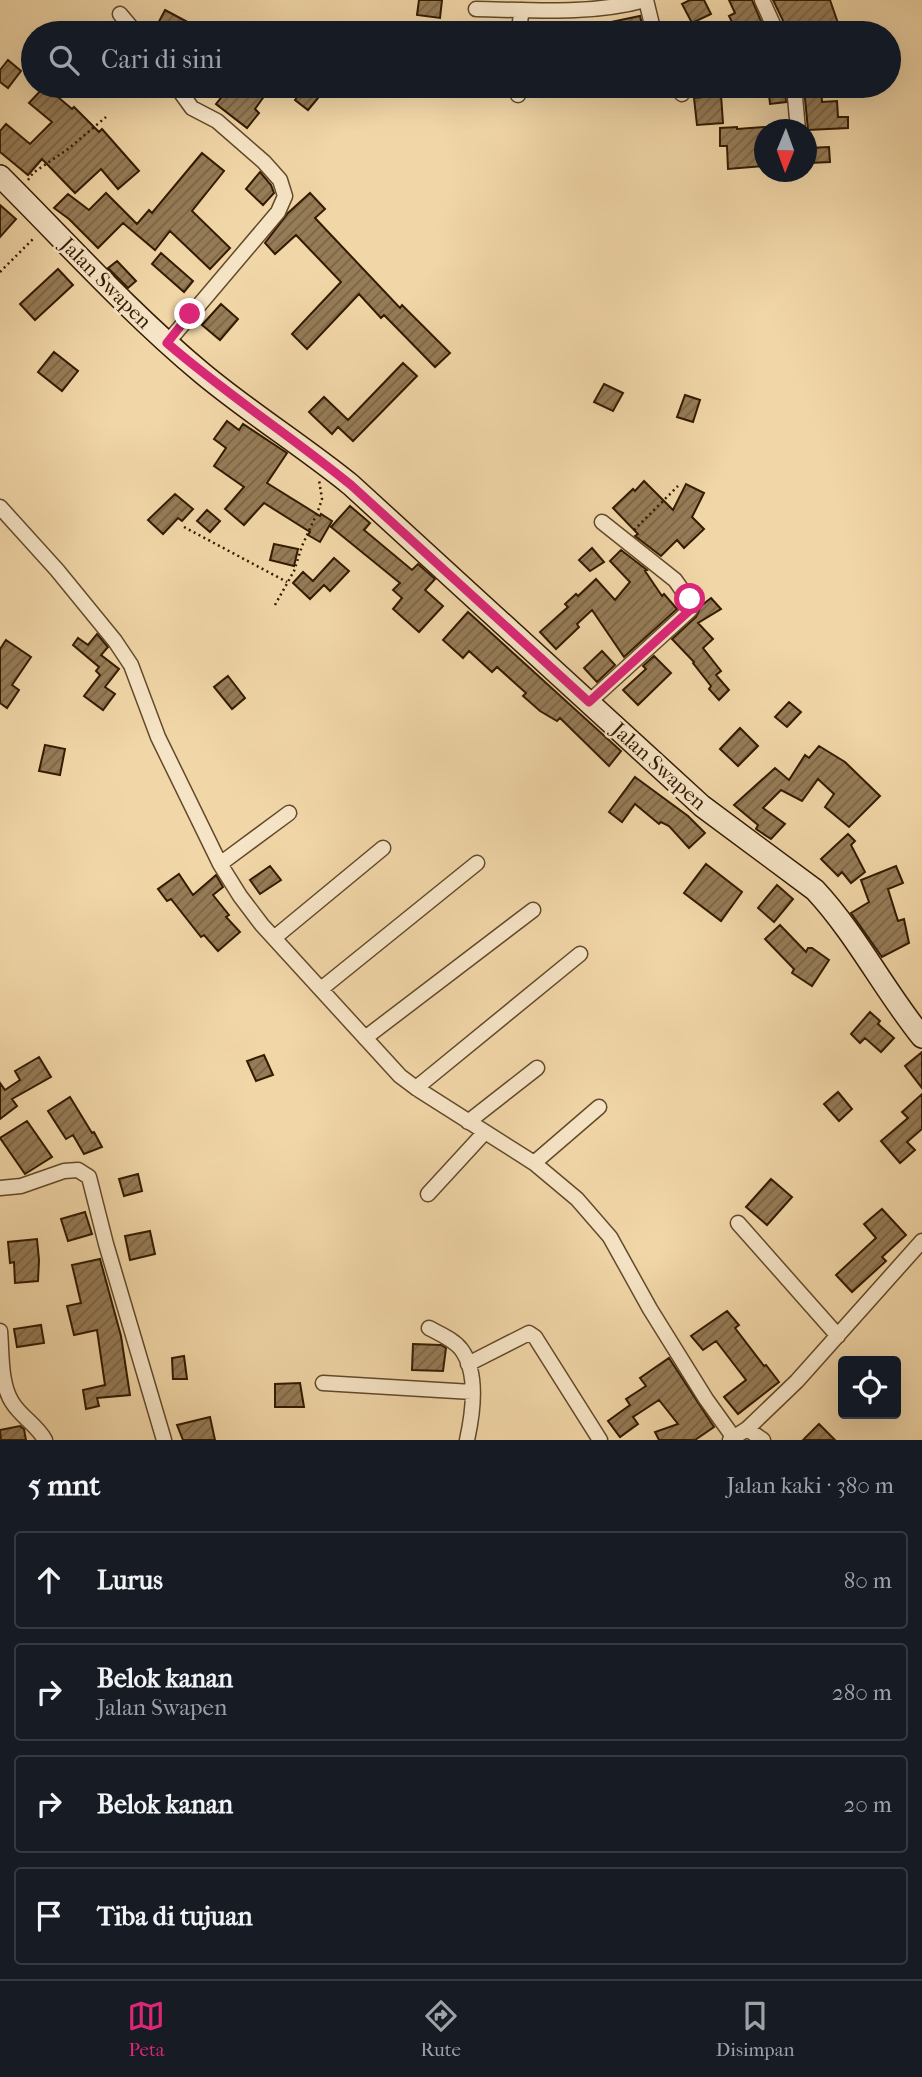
<!DOCTYPE html>
<html lang="id">
<head>
<meta charset="utf-8">
<style>
  body { margin:0; font-family:"IM FELL French Canon",serif; background:#20242c; color:#f1f3f6 }
  .controls { position:absolute; right:21px; bottom:21px; display:grid; overflow:hidden; border-radius:7px; box-shadow:0 7px 28px #0002 }
  .controls button { width:63px; height:63px; display:grid; place-items:center; padding:0; border:0; border-bottom:2px solid #363941; background:#171b24; color:#f1f3f6; font:35px sans-serif }
  .compass { position:absolute; left:754px; top:119px; width:63px; height:63px; border-radius:50%; background:#171b24; box-shadow:0 7px 28px #0002; rotate:181deg }
  .stop { position:absolute; width:21px; height:21px; margin:-16px; border:5px solid #db2777; border-radius:50%; background:#fff }
  .stop.end { background:#db2777; border-color:#fff; box-shadow:0 2px 7px #0008 }
  .list { margin:0; padding:0; list-style:none }
  h2 { display:flex; justify-content:space-between; align-items:center; height:91px; margin:0; padding:0 28px; font-size:30px }
  h2 small { font-size:23px; font-weight:400; color:#9ea1a6 }
  .list li { display:grid; grid-template-columns:46px 1fr auto; gap:21px; align-items:center; box-sizing:border-box; height:98px; margin:0 14px 14px; padding:0 14px; border:2px solid #363941; border-radius:7px }
  .list b { display:block; font-size:26px; white-space:nowrap }
  .list p { margin:0; font-size:23px; white-space:nowrap; color:#9ea1a6 }
  .list em { font-size:23px; font-style:normal; color:#9ea1a6 }
  .icon { flex:none; width:38px; height:38px; fill:none; stroke:currentColor; stroke-width:2; stroke-linecap:round; stroke-linejoin:round }
  .map { position:relative; flex:none; width:922px; height:1440px; overflow:hidden }
  .search { position:absolute; background:#171b24; box-shadow:0 7px 28px #0002; left:21px; right:21px; top:21px; height:77px; display:flex; align-items:center; gap:18px; box-sizing:border-box; padding:0 24px; border-radius:38px; color:#9ea1a6; font-size:26px }
  .sheet { height:539px; background:#171b24 }
  nav { display:flex; justify-content:space-around; align-items:center; box-sizing:border-box; height:98px; border-top:2px solid #363941; background:#171b24; font-size:19px; color:#9ea1a6 }
  nav a { display:grid; justify-items:center; gap:4px }
  nav .on { color:#db2777 }
  .map>svg:first-child { display:block }
  .building { fill:url(#building-hatch); stroke:#331b00; stroke-width:2 }
  .lines { fill:none; stroke-linecap:round; stroke-linejoin:round }
  .street-casing { stroke:#624a2a; stroke-width:17 }
  .secondary-casing { stroke:#331b00; stroke-width:24 }
  .path { stroke:#331b00; stroke-width:2.5; stroke-dasharray:2 3.5; stroke-linecap:butt }
  .street { stroke:#f6e4c6; stroke-width:14 }
  .secondary { stroke:#f6e4c6; stroke-width:21 }
  .route { stroke:#db2777; stroke-width:9 }
  .labels { text-anchor:middle; stroke-width:5; stroke-linejoin:round; paint-order:stroke }
  .street-label { font-size:21px; fill:#331b00; stroke:#f6e4c6 }
</style>
</head>
<body>
<div class="map">
<svg width="922" height="1440" viewBox="0 0 922 1440">
  <defs>
    <pattern id="building-hatch" width="6" height="6" patternUnits="userSpaceOnUse" patternTransform="scale(1.75)"><rect width="6" height="6" fill="#967c57"/><path d="M-1 1l2-2M0 6l6-6M5 7l2-2" fill="none" stroke="#7b6546"/></pattern>
  </defs>
  <rect width="100%" height="100%" fill="#f1d6a7"/>
  <filter id="stains"><feTurbulence type="fractalNoise" baseFrequency=".00286" numOctaves="4"/><feColorMatrix values="0 0 0 0 .2 0 0 0 0 .09 0 0 0 0 .02 0 0 0 .5 -.17"/></filter>
  <radialGradient id="worn" r=".72"><stop offset=".6" stop-color="#630" stop-opacity="0"/><stop offset="1" stop-color="#630" stop-opacity=".3"/></radialGradient>
  <path class="building" d="M419 0H442L440 18 417 15Z
    M690 0H704L711 14 692 23 682 4Z
    M729 0H752L766 33H747L743 26 736 30 729 16 735 13Z
    M773 0H830L839 26 818 33H789Z
    M165 10 208 33H153Z
    M640 16 644 33H607L606 23Z
    M8 60 21 71 8 88 0 82V70Z
    M45 86 72 109 74 107 99 132 102 129 139 171 118 189 101 169 75 193 42 159 28 175 0 152V131L6 124 30 144 52 122 29 103Z
    M240 86H253L265 95 255 109 259 113 247 128 216 104 228 89 235 94Z
    M296 86H328L308 110 295 100 302 91Z
    M768 86H785L786 102 770 104Z
    M821 87 822 102 837 101 838 117H848V128L808 130 804 88Z
    M721 95 723 123 697 125 694 98Z
    M737 127V129L765 127V166L728 169 727 146H720V128Z
    M829 147 830 162 809 163 808 148Z
    M202 153 224 171 192 211 230 248 210 269 170 231 155 250 123 223 98 248 69 219 54 208 68 194 89 210 106 193 137 224 149 210 152 213Z
    M260 172 271 185 274 193 263 205 246 189Z
    M310 193 325 209 315 218 400 308 402 305 450 353 435 367 384 315 381 318 359 294 307 349 292 334 341 282 296 235 275 254 265 243 288 213Z
    M0 205 16 219 0 237Z
    M161 253 193 281 184 292 152 264Z
    M117 261 136 281 128 288 108 268Z
    M58 269 73 285 35 320 20 304Z
    M221 304 238 319 220 340 202 325Z
    M54 352 78 371 62 391 38 372Z
    M403 363 417 376 353 441 338 427 332 434 309 412 324 397 348 420Z
    M604 384 623 393 613 411 594 402Z
    M685 395 700 400 693 422 677 417Z
    M227 421 239 430 243 424 287 453 267 483 320 516 321 514 332 521 320 542 308 535 310 532 264 503 244 525 225 509 244 487 214 466 226 448 214 439Z
    M644 481 673 510 686 484 704 493 692 517 704 529 684 548 677 540 661 556 635 536 638 534 613 508 633 489 635 491Z
    M175 494 193 509 182 521 178 518 163 534 148 520Z
    M350 506 370 523 364 530 412 570 418 564 435 579 425 590 443 606 419 632 393 609 402 598 393 590 400 583 331 527Z
    M207 510 220 521 210 532 197 521Z
    M274 544 298 549 294 566 270 560Z
    M592 548 604 562 590 571 579 560Z
    M621 550 647 570 645 571 662 596 664 594 677 609 624 657 592 610 577 624 579 627 556 649 540 632 568 607 565 604 576 594 578 596 596 579 615 600 630 582 610 561Z
    M334 558 349 571 330 591 324 585 310 599 293 583 303 572 313 581Z
    M711 598 721 609 698 623 713 639 703 648 721 671 716 675 729 690 719 700 709 689 711 686 693 663 694 662 672 639 696 617 701 606Z
    M468 612 621 751 609 766 560 718 557 721 540 711 523 696 526 693 497 667 492 672 469 651 463 658 443 640Z
    M97 634 108 647 101 655 119 669 105 687 115 694 103 710 84 696 100 675 96 671 99 667 73 645 78 638 88 645Z
    M6 640 31 657 12 685 19 690 7 708 0 703V649Z
    M602 651 615 665 597 682 584 668Z
    M654 656 671 673 638 705 623 690 646 669 643 666Z
    M228 676 245 698 232 709 214 687Z
    M789 702 801 712 787 727 775 717Z
    M740 728 758 746 738 766 720 749Z
    M45 745 65 749 60 775 39 771Z
    M819 746 845 762 880 796 849 827 825 807 834 794 818 779 802 801 781 790 763 808 785 824 771 839 756 829 758 825 734 805 775 768 789 780 805 755 809 758Z
    M635 777 688 816 705 833 689 848 669 826 661 822 659 824 635 804 622 822 609 812Z
    M848 834 855 841 851 845 865 872 851 883 842 872 838 876 821 859Z
    M706 864 742 892 721 921 684 893Z
    M270 866 281 880 260 894 250 880Z
    M896 866 903 883 888 889 898 921 904 919 909 943 882 957 851 913 869 902 861 880Z
    M179 874 193 895 216 875 223 887 213 895 229 915 226 917 240 932 218 951 204 935 201 937 171 899 167 901 158 889Z
    M777 885 793 899 774 922 758 908Z
    M780 925 806 952 808 948H812L829 960 812 986 792 973 794 969 765 939Z
    M870 1012 880 1021 878 1024 894 1038 881 1052 865 1038 860 1043 851 1034Z
    M922 1052V1088L905 1066Z
    M264 1055 273 1075 256 1081 247 1061Z
    M39 1057 51 1077 12 1099 17 1106 0 1119V1083L5 1090 20 1080 15 1071Z
    M838 1092 852 1109 839 1121 824 1104Z
    M922 1094V1129L907 1142 915 1150 900 1163 881 1141 908 1118 902 1112Z
    M70 1097 92 1133 94 1132 102 1147 84 1154 73 1135 66 1139 48 1111Z
    M27 1121 52 1157 25 1174 0 1138Z
    M138 1174 142 1191 124 1196 119 1179Z
    M771 1179 792 1197 767 1225 746 1207Z
    M882 1209 906 1235 882 1257 886 1261 852 1292 836 1275 876 1238 864 1224Z
    M85 1212 92 1234 68 1241 61 1219Z
    M150 1231 155 1254 130 1260 125 1236Z
    M37 1239 39 1260 38 1281 15 1283 14 1262 10 1263 8 1242Z
    M100 1259 121 1336 130 1395 97 1398 99 1406 86 1409 83 1390 105 1385 97 1330 74 1335 67 1306 81 1303 72 1265Z
    M727 1311 739 1325 735 1328 764 1366 766 1365 779 1382 738 1414 724 1397 746 1380 716 1341 703 1350 691 1336Z
    M41 1325 44 1343 17 1347 14 1329Z
    M413 1344 441 1345 446 1348 443 1371 412 1370Z
    M184 1356 187 1379H173L172 1358Z
    M669 1358 714 1427 695 1440H659L655 1432 678 1424 659 1400 633 1417 638 1424 620 1437 608 1421 630 1405 626 1399 646 1386 640 1378Z
    M300 1383 304 1407H275V1384Z
    M210 1417 215 1440H183L177 1425Z
    M819 1424 835 1440H803Z
    M20 1426 24 1429 26 1440H1L0 1430Z"/>
  <g class="lines">
    <g class="street-casing">
      <path id="street" d="M646 0 654 33
        M762 0 777 33
        M476 9C531 10 591 15 645 0
        M120 14 136 33
        M518 33 522 10
        M518 86V95
        M676 86 682 94
        M794 86 798 130
        M167 343 278 212 285 196 280 180 264 162 217 121 192 108 176 86
        M0 507 57 570 115 641 131 665 158 737 220 864 240 896 262 925 400 1076 416 1088 534 1163 577 1199 610 1237 650 1309 706 1399 734 1438
        M589 702 690 610 692 604 675 580 602 522
        M220 864 289 813
        M274 938 383 848
        M321 989 477 863
        M365 1038 533 910
        M416 1088 580 954
        M468 1122 537 1068
        M534 1163 599 1107
        M0 1188 21 1186 64 1171 78 1170 89 1177 106 1244 164 1440
        M428 1194 485 1132
        M738 1223 838 1336
        M429 1328C440 1334 453 1339 461 1349 479 1373 473 1413 467 1440
        M0 1331C2 1353 0 1383 12 1402 21 1417 37 1425 45 1440
        M468 1364 529 1333 535 1337 600 1440
        M323 1383 472 1392
        M747 1429 763 1440
        M730 1440 747 1429 797 1381 922 1241"/>
    </g>
    <g class="secondary-casing">
      <path id="secondary" d="M0 176C67 243 130 313 202 373 250 413 303 446 351 485L702 806 815 890C856 934 884 990 922 1037"/>
    </g>
    <path class="path" d="M28 180 33 173 68 149 106 117
      M0 272 35 237
      M184 527 287 582
      M634 530 678 486
      M275 605 294 571 302 546 318 511 322 499 319 480"/>
    <use href="#street" class="street"/>
    <use href="#secondary" class="secondary"/>
  </g>
  <g class="lines">
    <path class="route" d="M190 314 167 343C226 394 291 436 351 485L589 702 690 610 692 604 690 599"/>
  </g>
  <g class="labels">
    <g class="street-label">
      <text transform="translate(106 283) rotate(45)" y="7">Jalan Swapen</text>
      <text transform="translate(659 766) rotate(42)" y="7">Jalan Swapen</text>
    </g>
  </g>
  <rect width="100%" height="100%" filter="url(#stains)"/>
  <rect width="100%" height="100%" fill="url(#worn)"/>
</svg>
<div class="controls">
<button><svg class="icon" aria-label="locate" viewBox="0 0 24 24"><circle cx="12" cy="12" r="6"/><path d="M12 2v4M12 18v4M2 12h4M18 12h4"/></svg></button>
</div>
<svg class="compass" viewBox="-18 -18 36 36"><path d="M0-13l5 13h-10z" fill="#e53935"/><path d="M0 13l5-13h-10z" fill="#9ea1a6"/></svg>
<div class="stop" style="left:690px;top:599px"></div>
<div class="stop end" style="left:190px;top:314px"></div>
<div class="search"><svg class="icon" aria-label="search" viewBox="0 0 24 24"><circle cx="10" cy="10" r="6"/><path d="M15 15l6 6"/></svg>Cari di sini</div>
</div>
<section class="sheet">
<h2>5 mnt<small>Jalan kaki · 380 m</small></h2>
<ul class="list">
<li><svg class="icon" aria-label="ahead" viewBox="0 0 24 24"><path d="M12 20V5M6 11l6-6 6 6"/></svg><div><b>Lurus</b></div><em>80 m</em></li>
<li><svg class="icon" aria-label="right" viewBox="0 0 24 24"><path d="M7 20v-9h11M14 6l5 5-5 5"/></svg><div><b>Belok kanan</b><p>Jalan Swapen</p></div><em>280 m</em></li>
<li><svg class="icon" aria-label="right" viewBox="0 0 24 24"><path d="M7 20v-9h11M14 6l5 5-5 5"/></svg><div><b>Belok kanan</b></div><em>20 m</em></li>
<li><svg class="icon" aria-label="arrive" viewBox="0 0 24 24"><path d="M6 21V4h12l-3 4 3 4H6"/></svg><div><b>Tiba di tujuan</b></div></li>
</ul>
</section>
<nav>
<a class="on"><svg class="icon" aria-label="map" viewBox="0 0 24 24"><path d="M3 6l6-2 6 2 6-2v14l-6 2-6-2-6 2zM9 4v14M15 6v14"/></svg>Peta</a>
<a><svg class="icon" aria-label="directions" viewBox="0 0 24 24"><path d="M12 3l9 9-9 9-9-9zM9 14v-3h6M13 9l2 2-2 2"/></svg>Rute</a>
<a><svg class="icon" aria-label="saved" viewBox="0 0 24 24"><path d="M7 4h10v16l-5-4-5 4z"/></svg>Disimpan</a>
</nav>
</body>
</html>
